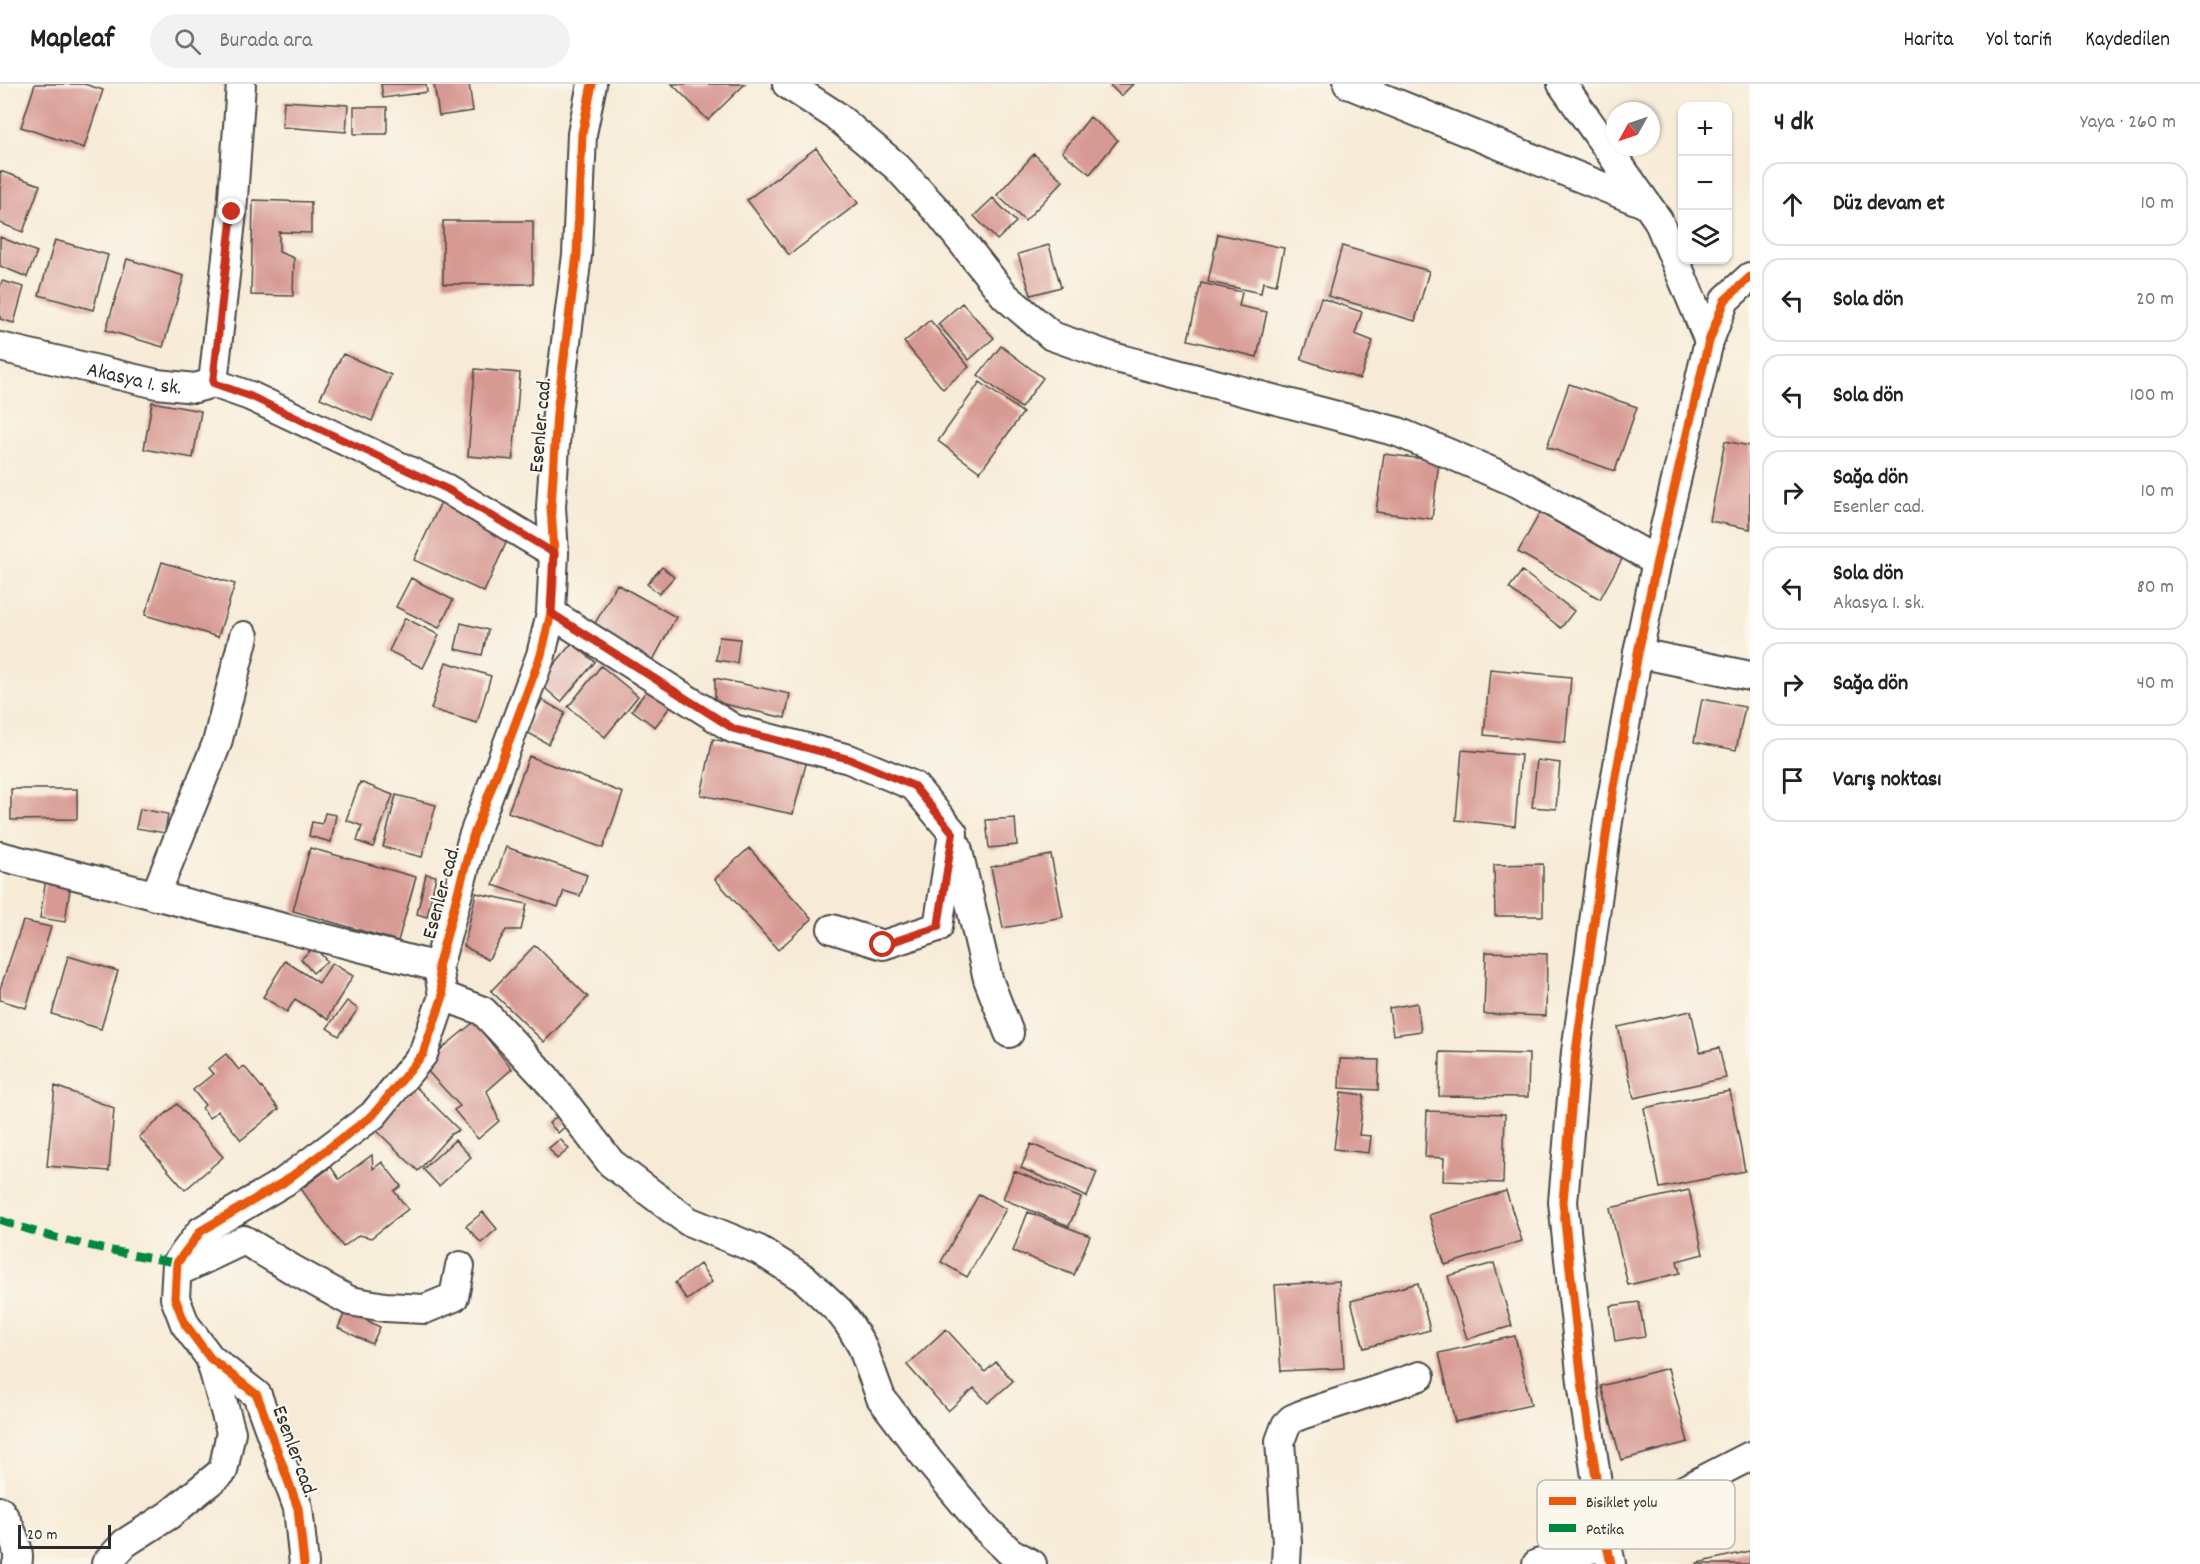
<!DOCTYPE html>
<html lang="tr">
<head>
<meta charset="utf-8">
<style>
  body { margin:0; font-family:Dekko,sans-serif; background:#f2f2f2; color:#222 }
  .controls { position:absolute; right:18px; top:18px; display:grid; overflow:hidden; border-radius:12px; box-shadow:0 2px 4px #0004 }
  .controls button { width:54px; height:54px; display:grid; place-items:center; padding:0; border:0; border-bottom:2px solid #e0e0e0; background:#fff; color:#222; font:30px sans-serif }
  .compass { position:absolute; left:1606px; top:18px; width:54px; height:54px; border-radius:50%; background:#fff; box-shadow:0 2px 4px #0004; rotate:230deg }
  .scale { position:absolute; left:18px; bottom:15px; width:93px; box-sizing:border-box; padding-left:6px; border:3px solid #2b2b2b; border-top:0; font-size:16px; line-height:21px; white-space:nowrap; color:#2b2b2b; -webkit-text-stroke:4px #fbf7ec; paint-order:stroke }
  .stop { position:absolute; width:18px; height:18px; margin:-14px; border:4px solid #c8321e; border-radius:50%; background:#fff }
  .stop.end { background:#c8321e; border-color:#fff; box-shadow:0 2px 6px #0008 }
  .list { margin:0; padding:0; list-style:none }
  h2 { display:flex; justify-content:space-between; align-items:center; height:78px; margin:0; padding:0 24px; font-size:26px }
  h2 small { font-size:20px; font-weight:400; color:#767676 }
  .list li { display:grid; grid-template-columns:39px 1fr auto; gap:18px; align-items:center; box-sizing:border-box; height:84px; margin:0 12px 12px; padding:0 12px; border:2px solid #e0e0e0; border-radius:18px }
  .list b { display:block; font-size:22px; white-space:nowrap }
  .list p { margin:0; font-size:20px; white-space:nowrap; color:#767676 }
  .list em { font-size:20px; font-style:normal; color:#767676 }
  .icon { flex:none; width:33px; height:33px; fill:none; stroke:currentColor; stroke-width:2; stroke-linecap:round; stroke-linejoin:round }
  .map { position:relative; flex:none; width:1750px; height:1480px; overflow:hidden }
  header { display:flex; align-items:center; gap:36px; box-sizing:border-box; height:84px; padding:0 30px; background:#fff; border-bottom:2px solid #e0e0e0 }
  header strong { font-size:28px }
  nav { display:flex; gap:33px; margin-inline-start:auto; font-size:21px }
  .search { width:420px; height:54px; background:#f2f2f2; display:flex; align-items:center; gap:15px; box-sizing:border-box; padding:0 21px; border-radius:33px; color:#767676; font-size:22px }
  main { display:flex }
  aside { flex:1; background:#fff }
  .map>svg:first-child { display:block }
  .building { fill:#d79993 }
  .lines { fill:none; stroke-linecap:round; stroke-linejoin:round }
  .street-casing { stroke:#4a4845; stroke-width:32 }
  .street { stroke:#fff; stroke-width:28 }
  .quiet { stroke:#00873e; stroke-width:8; stroke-dasharray:15 8; stroke-linecap:butt }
  .cycleway-casing { stroke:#fbf7ec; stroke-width:13 }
  .cycleway { stroke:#e8590c; stroke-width:9 }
  .route { stroke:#c8321e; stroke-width:8 }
  .labels { text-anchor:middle; stroke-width:4.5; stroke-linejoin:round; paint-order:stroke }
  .street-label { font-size:21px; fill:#2b2b2b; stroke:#fbf7ec }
  .key { fill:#fbf7ec; stroke:#bdbab2; stroke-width:1.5 }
  .key-label { font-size:16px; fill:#2b2b2b }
</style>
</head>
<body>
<header>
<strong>Mapleaf</strong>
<div class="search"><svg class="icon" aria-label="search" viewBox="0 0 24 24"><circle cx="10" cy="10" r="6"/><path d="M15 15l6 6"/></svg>Burada ara</div>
<nav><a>Harita</a><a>Yol tarifi</a><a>Kaydedilen</a></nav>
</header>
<main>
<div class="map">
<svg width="1750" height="1480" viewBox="0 0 1750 1480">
  <rect width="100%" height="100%" fill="#fbf7ec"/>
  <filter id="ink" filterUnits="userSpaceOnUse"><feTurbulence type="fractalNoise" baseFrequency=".0167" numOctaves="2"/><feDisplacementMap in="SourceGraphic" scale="12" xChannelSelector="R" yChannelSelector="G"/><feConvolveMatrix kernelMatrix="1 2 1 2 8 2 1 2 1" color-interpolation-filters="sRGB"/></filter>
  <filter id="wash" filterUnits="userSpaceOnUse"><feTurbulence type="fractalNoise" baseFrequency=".008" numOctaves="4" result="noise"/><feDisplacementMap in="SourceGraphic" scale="24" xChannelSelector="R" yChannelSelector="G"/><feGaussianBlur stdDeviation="1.35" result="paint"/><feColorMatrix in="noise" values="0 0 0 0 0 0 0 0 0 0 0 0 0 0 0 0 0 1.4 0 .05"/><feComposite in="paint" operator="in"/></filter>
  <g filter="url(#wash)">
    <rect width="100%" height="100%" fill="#f7ebd7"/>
    <g id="blocks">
      <path class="building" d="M35 0H84L103 6 84 64 21 43Z
        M381 0H426L427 8 383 14Z
        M434 0H469L473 27 439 32Z
        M672 0H745L708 36Z
        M1109 0H1133L1121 12Z
        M284 17 348 21 346 48 282 43Z
        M354 23H387V50H354Z
        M1090 33 1118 56 1090 90 1062 68Z
        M816 64 858 119 789 171 747 116Z
        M1034 70 1063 97 1025 137 997 111Z
        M0 87 40 101 23 148 0 139Z
        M993 114 1016 138 997 156 974 132Z
        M253 116 311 118V149L279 148V168L294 174 293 212 251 211Z
        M443 137H533V200H443Z
        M1218 150 1284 164 1276 201 1263 198 1261 209 1208 198Z
        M0 153 37 168 27 193 0 182Z
        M55 156 108 171 93 226 39 211Z
        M1049 161 1061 203 1031 211 1018 170Z
        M1342 162 1429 187 1415 237 1328 212Z
        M127 175 184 192 163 263 106 246Z
        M2 197 24 203 14 239 0 235V204Z
        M1201 199 1242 208 1239 222 1267 228 1257 273 1188 256Z
        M1321 214 1362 228 1355 250 1373 257 1360 295 1301 275Z
        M962 219 994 254 969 276 938 240Z
        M930 236 969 283 943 305 904 258Z
        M1001 262 1043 294 1021 324 978 291Z
        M343 270 391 291 372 337 320 314Z
        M475 285 520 289 513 376 468 372Z
        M980 298 1023 329 980 388 938 357Z
        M1569 300 1637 323 1615 387 1547 363Z
        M152 318 201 327 193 374 144 365Z
        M1725 357 1750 362V445L1710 437Z
        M1384 370 1439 377 1432 435 1376 428Z
        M441 418 510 450 484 508 414 476Z
        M1540 429 1622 475 1600 515 1518 468Z
        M162 478 235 500 218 553 145 531Z
        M662 483 674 493 659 510 647 500Z
        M1522 487 1574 527 1561 544 1509 504Z
        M411 494 453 516 439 544 396 523Z
        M617 500 676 533 652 578 592 545Z
        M405 534 439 551 423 584 389 567Z
        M461 539 488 546 482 571 455 565Z
        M719 553 740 555 737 579 716 576Z
        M572 559 595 578 561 618 539 599Z
        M446 578 491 592 477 639 431 625Z
        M601 582 638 612 605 653 568 623Z
        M1490 585 1571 593 1565 659 1484 651Z
        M715 594 790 610 785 634 715 618Z
        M653 598 676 615 655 643 632 626Z
        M1702 615 1745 623 1736 666 1694 658Z
        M542 616 565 629 548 660 525 647Z
        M713 655 807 676 793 730 701 711Z
        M1462 666 1521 671 1515 742 1456 736Z
        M529 672 623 709 603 764 508 728Z
        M1537 676 1560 679 1556 725 1532 723Z
        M360 698 393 711 373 763 357 757 362 742 346 736Z
        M11 705H77V735L11 736Z
        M396 711 436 721 422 773 383 763Z
        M140 725 168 730 165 749 136 744Z
        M325 729 336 731 331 758 309 752 312 738 322 740Z
        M1015 734 1017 761 989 764 986 736Z
        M506 763 587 791 580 812 564 807 558 823 493 801Z
        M310 764 416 793 398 857 293 827Z
        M749 764 812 835 778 866 715 795Z
        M1051 771 1063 833 1003 844 991 783Z
        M1543 780V832H1495L1494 781Z
        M426 790 436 792 427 833 417 830Z
        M46 794 71 798 65 838 40 834Z
        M476 809 527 820 521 846H506L488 876 464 862Z
        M23 837 51 843 26 924 0 916V905Z
        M535 861 588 913 544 958 491 907Z
        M314 863 327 877 313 889 301 875Z
        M1486 868 1547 870 1546 932 1484 930Z
        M68 872 118 887 101 945 52 930Z
        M285 877 319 899 332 879 353 892 329 931V936L295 915 287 928 263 913Z
        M347 917 358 925 339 952 327 944Z
        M1417 919 1421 947 1393 951 1389 924Z
        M1691 927 1700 968 1719 964 1726 994 1634 1014 1618 943Z
        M474 938 512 985 487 1007 499 1037 478 1055 454 1026 460 1022 422 981Z
        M1440 968 1529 970 1528 1013 1439 1012Z
        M226 970 239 986 244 982 279 1025 241 1056 218 1027 209 1034 202 1024 205 1021 193 1006 213 990 208 984Z
        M1340 975 1379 976 1378 1006 1339 1004Z
        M55 1002 114 1024 109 1087 47 1082Z
        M415 1002 459 1046 451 1050 418 1087 374 1044Z
        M1730 1007 1745 1087 1660 1104 1644 1024Z
        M1341 1008 1364 1011 1359 1051 1371 1052 1369 1069 1334 1065Z
        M177 1020 223 1073 185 1106 139 1053Z
        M1427 1027 1505 1030 1503 1099 1443 1097 1444 1074 1425 1073Z
        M561 1029 569 1039 558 1049 549 1039Z
        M560 1055 569 1065 557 1075 549 1064Z
        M455 1056 471 1073 439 1102 423 1085Z
        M1031 1060 1097 1088 1087 1113 1021 1084Z
        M372 1071 373 1085 382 1078 401 1102 394 1107 408 1125 371 1154 359 1151 343 1163 301 1105 331 1083 339 1095Z
        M1014 1087 1081 1114 1069 1142 1003 1115Z
        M1689 1106 1703 1170 1677 1177 1680 1189 1628 1201 1610 1124Z
        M1506 1107 1522 1157 1445 1181 1429 1131Z
        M979 1110 1006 1125 967 1193 941 1178Z
        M483 1128 497 1145 481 1159 466 1142Z
        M1028 1128 1090 1152 1074 1191 1013 1167Z
        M1494 1179 1512 1242 1467 1255 1448 1192Z
        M700 1180 712 1198 687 1216 675 1199Z
        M1339 1197 1344 1284 1281 1287 1275 1201Z
        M1418 1199 1430 1246 1364 1264 1351 1217Z
        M1639 1218 1645 1252 1615 1257 1610 1222Z
        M346 1226 380 1243 372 1260 338 1244Z
        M946 1245 985 1288 996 1278 1013 1297 988 1319 974 1304 948 1327 907 1281Z
        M1515 1252 1531 1321 1455 1338 1439 1269Z
        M1668 1284 1688 1358 1621 1376 1601 1302Z
        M1750 1467V1480H1697V1479Z"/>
    </g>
  </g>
  <g filter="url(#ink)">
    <use href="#blocks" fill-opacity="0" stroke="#4a4845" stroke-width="1.5"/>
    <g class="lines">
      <g class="street-casing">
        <g id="street">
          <path d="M787 0 835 31 897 83 940 130 1005 212 1052 252 1109 272 1398 348 1518 399 1657 477"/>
          <path d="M1348 0 1646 120"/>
          <path d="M1562 0 1658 136 1709 257"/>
          <path id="s1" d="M0 263 157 300 195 304 213 299 250 312 447 405 554 469"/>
          <path d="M213 299 232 128 241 0"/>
          <path d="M551 529 734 645 849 675 914 702 953 749 938 843 883 861 832 845"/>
          <path d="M1638 569 1750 592"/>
          <path d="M957 763 988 895 1009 949"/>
          <path d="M0 772 438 883"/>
          <path d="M155 812 217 659 244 552"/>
          <path d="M443 912 483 927 545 993 611 1079 688 1137 759 1166 805 1195 839 1227 849 1240 862 1262 881 1314 928 1376 984 1443 1010 1468 1032 1480"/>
          <path d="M177 1188 244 1156 292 1185 350 1217 385 1223 425 1225 454 1213 460 1182"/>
          <path d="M0 1427C8 1438 22 1467 17 1480"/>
          <path d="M1604 1447 1750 1372"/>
          <path d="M106 1480 125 1459 169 1431 223 1387 231 1348 210 1274"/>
          <path d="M304 1480 298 1424 257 1311 210 1274 185 1240 175 1214 177 1179 201 1147 284 1098 373 1031 423 970 443 912 438 883 473 753 541 571 551 529 554 469 551 423 557 329 577 171 582 50 592 0"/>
          <path d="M1286 1480 1287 1459 1280 1357 1286 1341 1292 1335 1301 1331 1420 1292"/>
          <path d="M1537 1480 1606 1461"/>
          <path d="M1611 1480 1604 1447 1582 1298 1563 1118 1576 968 1608 737 1638 569 1657 477 1709 257 1725 216 1750 193"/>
        </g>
      </g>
      <use href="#street" class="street"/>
      <path class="quiet" d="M0 1136C58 1157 117 1168 177 1179"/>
      <g class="cycleway-casing">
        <path id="cycleway" d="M304 1480 298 1424 257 1311 210 1274 185 1240 175 1214 177 1179 201 1147 284 1098 373 1031 423 970 443 912 438 883 473 753 541 571 551 529 554 469 551 423 557 329 577 171 582 50 592 0
          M1611 1480 1604 1447 1582 1298 1563 1118 1576 968 1608 737 1638 569 1657 477 1709 257 1725 216 1750 193"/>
      </g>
      <use href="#cycleway" class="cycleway"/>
    </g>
  </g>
  <g class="lines" filter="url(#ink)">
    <path class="route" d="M232 128 213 299 250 312 447 405 554 469 551 529 734 645 849 675 914 702 953 749 938 843 883 861"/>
  </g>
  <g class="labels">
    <g class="street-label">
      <text dy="7" stroke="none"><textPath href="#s1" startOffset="138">Akasya 1. sk.</textPath></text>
      <text transform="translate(539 341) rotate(-85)" y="7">Esenler cad.</text>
      <text transform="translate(440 808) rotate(-75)" y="7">Esenler cad.</text>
      <text transform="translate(296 1367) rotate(70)" y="7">Esenler cad.</text>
    </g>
  </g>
  <rect x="1537" y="1396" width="198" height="69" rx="9" class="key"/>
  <rect x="1549" y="1413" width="27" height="8" fill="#e8590c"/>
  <rect x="1549" y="1440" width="27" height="8" fill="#00873e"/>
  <g class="key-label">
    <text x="1586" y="1423">Bisiklet yolu</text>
    <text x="1586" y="1450">Patika</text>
  </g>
</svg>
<div class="controls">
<button>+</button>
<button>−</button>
<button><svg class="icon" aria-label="layers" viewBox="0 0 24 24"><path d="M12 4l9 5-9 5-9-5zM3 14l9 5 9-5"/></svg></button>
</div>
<svg class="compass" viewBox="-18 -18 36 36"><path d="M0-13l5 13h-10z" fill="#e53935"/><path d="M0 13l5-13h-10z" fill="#767676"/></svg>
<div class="scale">20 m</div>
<div class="stop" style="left:883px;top:861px"></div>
<div class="stop end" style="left:232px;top:128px"></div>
</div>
<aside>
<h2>4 dk<small>Yaya · 260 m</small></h2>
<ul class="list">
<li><svg class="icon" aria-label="ahead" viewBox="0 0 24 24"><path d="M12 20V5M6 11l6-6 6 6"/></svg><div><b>Düz devam et</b></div><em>10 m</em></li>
<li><svg class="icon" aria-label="left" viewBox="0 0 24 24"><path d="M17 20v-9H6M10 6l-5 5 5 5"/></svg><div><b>Sola dön</b></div><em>20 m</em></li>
<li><svg class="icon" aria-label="left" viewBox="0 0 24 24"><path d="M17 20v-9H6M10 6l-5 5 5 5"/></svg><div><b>Sola dön</b></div><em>100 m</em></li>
<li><svg class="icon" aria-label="right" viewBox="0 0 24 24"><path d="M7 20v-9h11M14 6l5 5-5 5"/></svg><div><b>Sağa dön</b><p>Esenler cad.</p></div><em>10 m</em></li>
<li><svg class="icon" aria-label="left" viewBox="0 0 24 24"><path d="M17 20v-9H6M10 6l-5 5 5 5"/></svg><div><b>Sola dön</b><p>Akasya 1. sk.</p></div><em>80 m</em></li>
<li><svg class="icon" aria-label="right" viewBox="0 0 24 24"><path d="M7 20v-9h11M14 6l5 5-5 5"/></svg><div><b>Sağa dön</b></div><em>40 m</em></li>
<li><svg class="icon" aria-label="arrive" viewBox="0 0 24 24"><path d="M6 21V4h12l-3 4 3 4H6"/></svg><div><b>Varış noktası</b></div></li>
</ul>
</aside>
</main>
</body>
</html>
